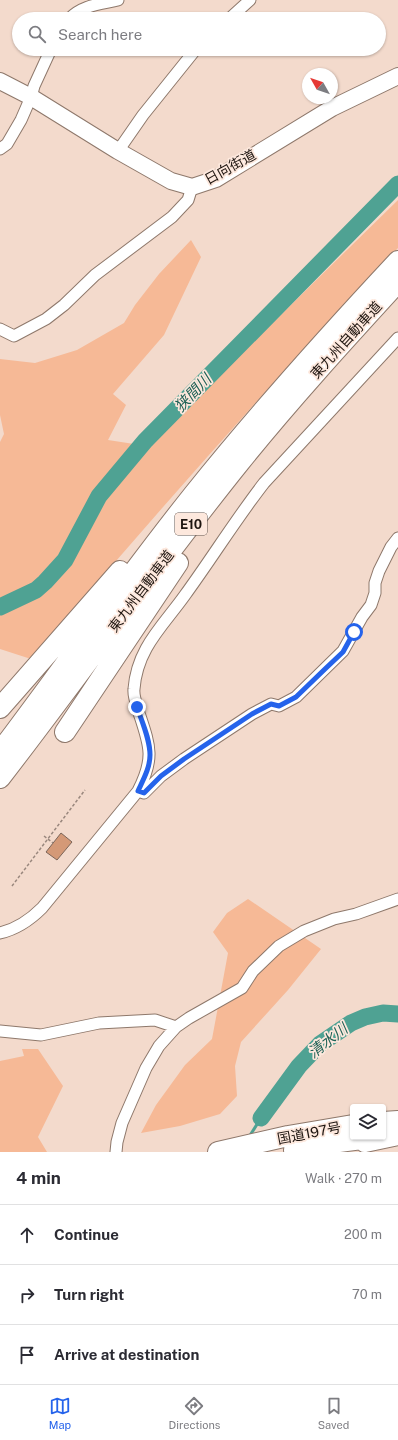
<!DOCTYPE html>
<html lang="en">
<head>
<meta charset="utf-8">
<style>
  body { margin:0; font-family:"Public Sans","Noto Sans JP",sans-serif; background:#f7f7f7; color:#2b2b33 }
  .controls { position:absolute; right:12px; bottom:12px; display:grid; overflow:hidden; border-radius:4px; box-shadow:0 1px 3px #0004 }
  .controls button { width:36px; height:36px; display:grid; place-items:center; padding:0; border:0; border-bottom:1px solid #e1e1e2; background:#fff; color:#2b2b33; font:20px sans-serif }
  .compass { position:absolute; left:302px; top:68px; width:36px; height:36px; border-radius:50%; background:#fff; box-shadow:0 1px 3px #0004; rotate:310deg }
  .stop { position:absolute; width:12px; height:12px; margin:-9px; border:3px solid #2563eb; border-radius:50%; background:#fff }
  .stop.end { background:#2563eb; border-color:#fff; box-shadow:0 1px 4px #0008 }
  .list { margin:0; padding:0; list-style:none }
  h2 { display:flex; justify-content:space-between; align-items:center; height:52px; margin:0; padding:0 16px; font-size:17px }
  h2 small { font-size:13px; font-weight:400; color:#7c7c81 }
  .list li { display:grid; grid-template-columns:26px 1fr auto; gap:12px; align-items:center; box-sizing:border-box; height:60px; padding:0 16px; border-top:1px solid #e1e1e2 }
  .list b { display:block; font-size:15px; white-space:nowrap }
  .list em { font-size:13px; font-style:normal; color:#7c7c81 }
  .icon { flex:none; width:22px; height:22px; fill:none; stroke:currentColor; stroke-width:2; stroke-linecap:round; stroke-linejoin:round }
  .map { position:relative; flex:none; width:398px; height:1152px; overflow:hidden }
  .search { position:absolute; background:#fff; box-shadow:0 1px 3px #0004; left:12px; right:12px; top:12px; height:44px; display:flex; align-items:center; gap:10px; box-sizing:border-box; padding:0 14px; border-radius:22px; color:#7c7c81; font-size:15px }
  .sheet { height:232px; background:#fff }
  nav { display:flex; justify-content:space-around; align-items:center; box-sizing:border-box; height:56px; border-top:1px solid #e1e1e2; background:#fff; font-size:11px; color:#7c7c81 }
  nav a { display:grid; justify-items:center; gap:2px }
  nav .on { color:#2563eb }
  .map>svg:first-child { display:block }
  .green { fill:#f6b996 }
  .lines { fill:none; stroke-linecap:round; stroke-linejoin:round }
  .stream { stroke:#4fa293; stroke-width:3 }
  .river { stroke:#4fa293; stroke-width:17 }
  .building { fill:#d49977; stroke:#7b6559 }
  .street-casing { stroke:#8e786b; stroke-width:13 }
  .secondary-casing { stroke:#8e786b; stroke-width:18 }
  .highway-casing { stroke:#8e786b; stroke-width:22 }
  .path { stroke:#99877d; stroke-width:1.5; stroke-dasharray:3 2; stroke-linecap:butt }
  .street { stroke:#fff; stroke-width:11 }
  .secondary { stroke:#fff; stroke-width:16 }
  .highway { stroke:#fff; stroke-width:20 }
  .route { stroke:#2563eb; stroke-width:5 }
  .labels { text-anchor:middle; stroke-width:3.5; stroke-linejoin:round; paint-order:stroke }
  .shield { fill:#fde8dd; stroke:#61544e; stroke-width:1 }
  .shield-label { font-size:13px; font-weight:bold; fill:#1e1510 }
  .street-label { font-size:14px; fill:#1e1510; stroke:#fde8dd }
  .water-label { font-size:15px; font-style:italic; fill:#1e6156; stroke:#fde8dd }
</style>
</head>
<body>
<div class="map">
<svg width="398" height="1152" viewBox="0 0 398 1152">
  <rect width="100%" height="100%" fill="#f3dacc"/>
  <path class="green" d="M398 200V248C272 381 151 520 31 659L0 649V442L4 434 0 415V359L35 363 77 350 124 323 135 305 159 274 191 240 201 257 164 335 113 394 126 405 108 440 147 446Z
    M248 899 321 949 288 990 241 1042 235 1066 237 1096 220 1114 180 1126 141 1133 156 1105 185 1065 212 1039 228 953 213 932 227 913Z
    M22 1049H38L63 1086 38 1137 47 1152H0V1061L24 1056Z"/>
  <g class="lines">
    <path class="stream" d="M249 1137 261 1118"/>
    <path class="river" d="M0 607 36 590 45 582 65 560 99 496 145 441 398 184
      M261 1118 299 1066 320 1044 351 1023 365 1017 383 1013 398 1014"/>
  </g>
  <path class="building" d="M61 833 72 842 57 860 46 852Z"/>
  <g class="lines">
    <g class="street-casing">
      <path id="street" d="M69 19C82 5 101 4 118 0
        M229 19 250 0
        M0 149 7 144 21 120 31 97 34 86 51 49
        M118 151 143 115 196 49
        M0 329 14 336 46 319 64 305 95 275 172 217 188 200 192 187
        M138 791 144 793 161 776 184 759 252 714 271 704 279 706 296 697 343 651 362 617 371 605 375 593V583L379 571 391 547 398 538
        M0 933C17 929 29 921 42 908L138 791C155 758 150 746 139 713 137 706 133 696 134 689 137 648 163 626 185 595 212 558 236 519 264 483L398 338
        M0 1031 41 1035 99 1023 155 1020 176 1027
        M116 1152 117 1142 122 1123 146 1068 159 1046 176 1027 189 1018 242 988 253 971 279 946 304 931 334 919 356 914 398 899"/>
    </g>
    <g class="secondary-casing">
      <path id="secondary" d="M0 81 31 97 118 151 171 181 192 187 216 179 332 108 398 76"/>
    </g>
    <g class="highway-casing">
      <path id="highway" d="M0 708 120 571
        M65 732 178 563
        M0 752C64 667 126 579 193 495 258 414 327 337 398 261
        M0 778C81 673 157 565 240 462 290 400 344 341 398 282
        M383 1122 398 1121
        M365 1142 398 1135
        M294 1150 317 1145 377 1137
        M218 1152 288 1136 353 1125"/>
    </g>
    <path class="path" d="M44 836 53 843
      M12 886 85 790"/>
    <use href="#street" class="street"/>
    <use href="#secondary" class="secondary"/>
    <use href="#highway" class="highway"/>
  </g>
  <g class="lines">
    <path class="route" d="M137 707C142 722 150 739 150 755 150 768 143 780 138 791L144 793 161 776 184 759 252 714 271 704 279 706 296 697 325 669 343 652 354 632"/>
  </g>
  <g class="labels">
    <rect class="shield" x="175" y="513" width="32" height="22" rx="3"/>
    <g class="shield-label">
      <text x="191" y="529">E10</text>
    </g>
    <g class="street-label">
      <text transform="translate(230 167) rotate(-29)" y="5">日向街道</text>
      <text transform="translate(346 340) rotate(-48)" y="5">東九州自動車道</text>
      <text transform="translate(141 591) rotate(-53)" y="5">東九州自動車道</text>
      <text transform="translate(309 1133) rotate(-11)" y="5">国道197号</text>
    </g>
    <g class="water-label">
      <text transform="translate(193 393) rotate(-46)" y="5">狭間川</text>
      <text transform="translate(328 1041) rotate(-38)" y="5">清水川</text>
    </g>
  </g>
</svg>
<div class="controls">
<button><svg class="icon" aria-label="layers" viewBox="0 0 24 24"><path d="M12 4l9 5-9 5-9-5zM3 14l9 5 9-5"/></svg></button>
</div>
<svg class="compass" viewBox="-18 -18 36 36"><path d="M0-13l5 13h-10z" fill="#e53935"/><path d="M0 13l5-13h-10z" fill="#7c7c81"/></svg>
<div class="stop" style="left:354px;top:632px"></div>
<div class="stop end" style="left:137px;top:707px"></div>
<div class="search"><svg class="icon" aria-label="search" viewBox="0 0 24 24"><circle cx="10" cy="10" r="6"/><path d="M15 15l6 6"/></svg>Search here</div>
</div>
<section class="sheet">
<h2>4 min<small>Walk · 270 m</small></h2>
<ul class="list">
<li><svg class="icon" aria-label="ahead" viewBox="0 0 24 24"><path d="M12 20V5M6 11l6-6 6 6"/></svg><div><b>Continue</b></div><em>200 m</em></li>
<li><svg class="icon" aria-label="right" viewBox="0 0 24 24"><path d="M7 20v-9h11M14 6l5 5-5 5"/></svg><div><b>Turn right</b></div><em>70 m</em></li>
<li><svg class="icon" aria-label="arrive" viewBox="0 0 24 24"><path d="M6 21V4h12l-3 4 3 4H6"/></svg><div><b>Arrive at destination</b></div></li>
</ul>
</section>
<nav>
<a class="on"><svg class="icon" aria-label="map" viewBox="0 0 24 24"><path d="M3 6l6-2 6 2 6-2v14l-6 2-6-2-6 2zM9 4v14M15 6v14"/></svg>Map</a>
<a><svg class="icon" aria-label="directions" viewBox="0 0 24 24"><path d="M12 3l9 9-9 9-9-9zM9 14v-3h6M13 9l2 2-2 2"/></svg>Directions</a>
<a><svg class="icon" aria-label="saved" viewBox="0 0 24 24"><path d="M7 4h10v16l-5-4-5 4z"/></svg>Saved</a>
</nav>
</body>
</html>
